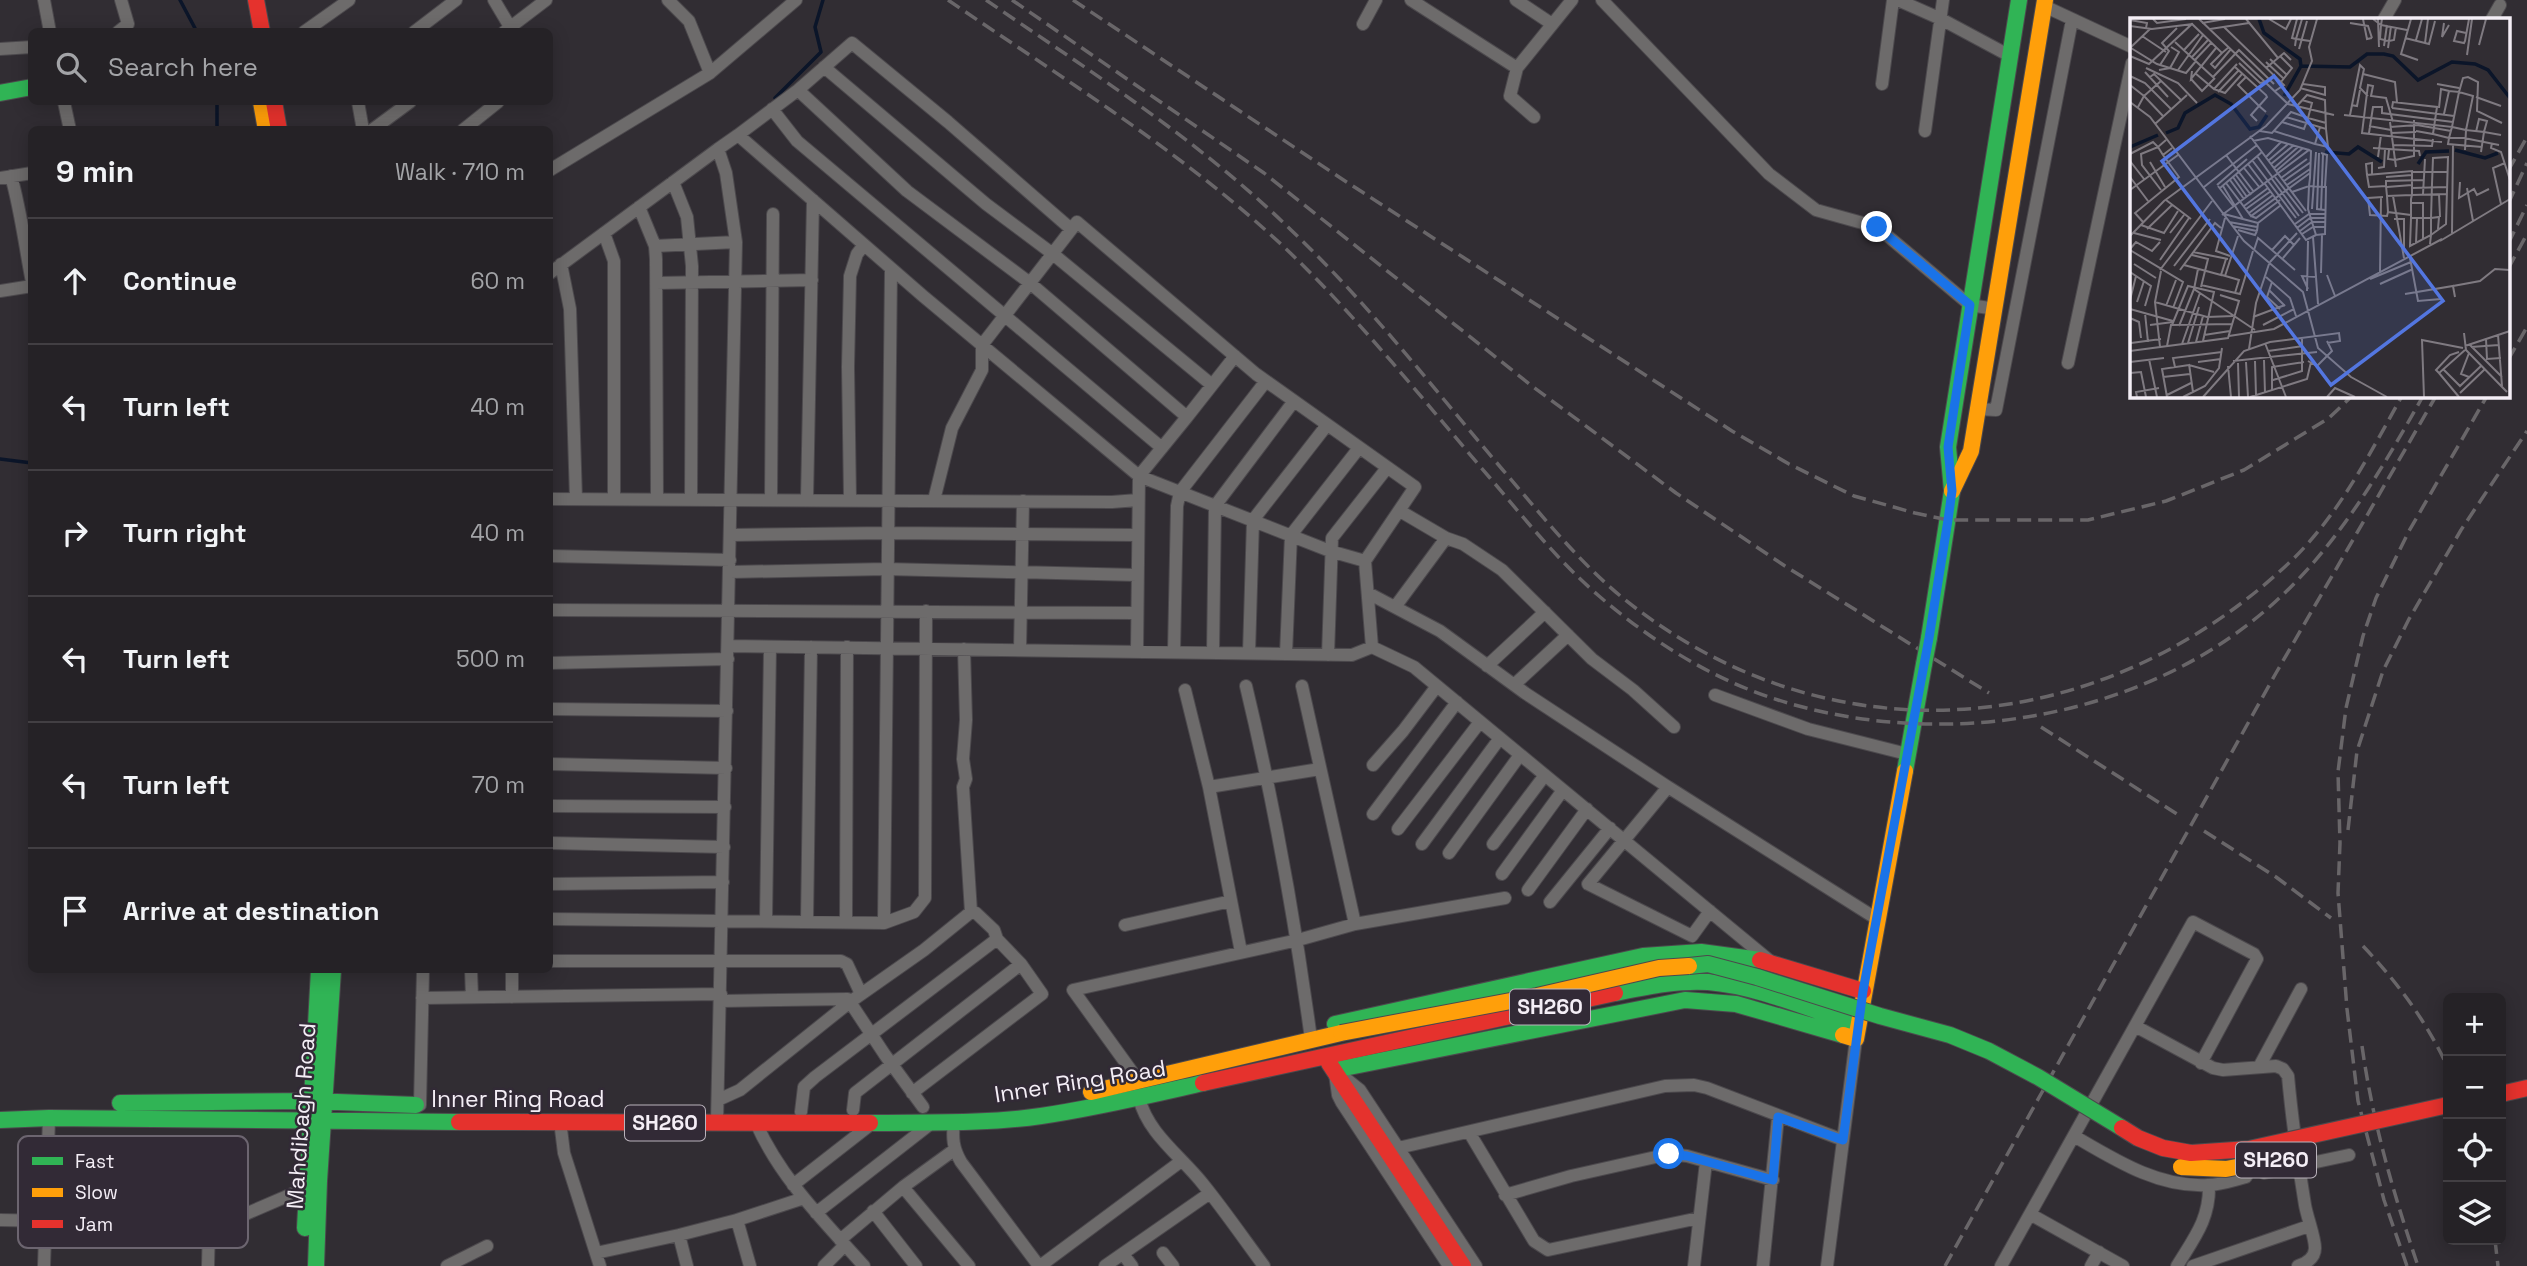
<!DOCTYPE html>
<html lang="en">
<head>
<meta charset="utf-8">
<style>
  body { margin:0; font-family:"Space Grotesk",sans-serif; background:#312f32; color:#f1f3f6 }
  .controls { position:absolute; right:21px; bottom:21px; display:grid; overflow:hidden; border-radius:10px; box-shadow:0 4px 18px #0003 }
  .controls button { width:63px; height:63px; display:grid; place-items:center; padding:0; border:0; border-bottom:2px solid #423f43; background:#252226; color:#f1f3f6; font:35px sans-serif }
  .stop { position:absolute; width:21px; height:21px; margin:-16px; border:5px solid #1a73e8; border-radius:50%; background:#fff }
  .stop.end { background:#1a73e8; border-color:#fff; box-shadow:0 2px 7px #0008 }
  .list { margin:0; padding:0; list-style:none }
  h2 { display:flex; justify-content:space-between; align-items:center; height:91px; margin:0; padding:0 28px; font-size:30px }
  h2 small { font-size:23px; font-weight:400; color:#a3a4a7 }
  .list li { display:grid; grid-template-columns:46px 1fr auto; gap:21px; align-items:center; box-sizing:border-box; height:126px; padding:0 28px; border-top:2px solid #423f43 }
  .list b { display:block; font-size:26px; white-space:nowrap }
  .list em { font-size:23px; font-style:normal; color:#a3a4a7 }
  .icon { flex:none; width:38px; height:38px; fill:none; stroke:currentColor; stroke-width:2; stroke-linecap:round; stroke-linejoin:round }
  .map { position:relative; flex:none; width:2527px; height:1266px; overflow:hidden }
  .search { position:absolute; background:#252226; box-shadow:0 4px 18px #0003; left:28px; top:28px; width:525px; height:77px; display:flex; align-items:center; gap:18px; box-sizing:border-box; padding:0 24px; border-radius:10px; color:#a3a4a7; font-size:26px }
  .panel { position:absolute; background:#252226; box-shadow:0 4px 18px #0003; left:28px; top:126px; width:525px; height:847px; border-radius:10px }
  .map>svg:first-child { display:block }
  .lines { fill:none; stroke-linecap:round; stroke-linejoin:round }
  .stream { stroke:#0b1529; stroke-width:3.5 }
  .street-casing { stroke:#4c494d; stroke-width:14 }
  .fast-casing { stroke:#4c494d; stroke-width:18 }
  .slow-casing { stroke:#4c494d; stroke-width:18 }
  .jam-casing { stroke:#4c494d; stroke-width:18 }
  .street { stroke:#6d6b6b; stroke-width:12 }
  .fast { stroke:#30b455; stroke-width:16 }
  .slow { stroke:#ff9f0a; stroke-width:16 }
  .jam { stroke:#e5322d; stroke-width:16 }
  .rail { stroke:#696669; stroke-width:3.5; stroke-dasharray:14 7; stroke-linecap:butt }
  .fast-bridge-casing { stroke:#4c494d; stroke-width:18; stroke-linecap:butt }
  .slow-bridge-casing { stroke:#4c494d; stroke-width:18; stroke-linecap:butt }
  .jam-bridge-casing { stroke:#4c494d; stroke-width:18; stroke-linecap:butt }
  .fast-bridge { stroke:#30b455; stroke-width:16 }
  .slow-bridge { stroke:#ff9f0a; stroke-width:16 }
  .jam-bridge { stroke:#e5322d; stroke-width:16 }
  .route { stroke:#1a73e8; stroke-width:9 }
  .labels { text-anchor:middle; stroke-width:5; stroke-linejoin:round; paint-order:stroke }
  .shield { fill:#322a36; stroke:#bab3bc; stroke-width:2 }
  .shield-label { font-size:21px; font-weight:bold; fill:#f4eef6 }
  .street-label { font-size:23px; fill:#f4eef6; stroke:#322a36 }
  .inset-river { fill:none; stroke:#0b1529; stroke-width:3.5 }
  .inset-road { fill:none; stroke:#7f7a81; stroke-width:2 }
  .view { fill:#5376e0; fill-opacity:0.15; stroke:#5376e0; stroke-width:3.5 }
  .inset-edge { fill:none; stroke:#f4eef6; stroke-width:3.5 }
  .key { fill:#322a36; stroke:#6c6570; stroke-width:2 }
  .key-label { font-size:19px; fill:#f4eef6 }
</style>
</head>
<body>
<div class="map">
<svg width="2527" height="1266" viewBox="0 0 2527 1266">
  <rect width="100%" height="100%" fill="#312d33"/>
  <g class="lines">
    <path class="stream" d="M180 0 197 32
      M775 98 821 52 815 27 823 0
      M217 130V102
      M0 459 32 463"/>
    <g class="street-casing">
      <path id="street" d="M44 0 50 32
        M494 0 513 32
        M668 0 689 21 710 73 796 0
        M1411 0 1517 68 1572 0
        M1516 0 1552 24
        M1602 0 1769 174 1816 210 1877 227 1970 305 1995 309
        M1898 0 1941 19 2010 56
        M2044 6 2132 47
        M2384 19 2395 0
        M2492 19 2500 5
        M1363 24 1376 0
        M118 32 128 24 121 0
        M304 32 349 0
        M414 32 456 0
        M504 32 546 0
        M0 49 32 47
        M824 67 986 204 1053 254 1212 385
        M1517 68 1510 96 1534 117
        M1882 84 1893 0
        M798 90 907 191 1030 283 1187 417 1235 356
        M64 102 70 130
        M358 102 363 130
        M772 109 797 141 1162 448
        M372 130 410 102
        M463 130 498 102
        M1925 131 1943 0
        M738 135 798 90 852 43 948 122 1071 229
        M550 170 710 73
        M11 176C21 211 25 247 32 282
        M0 178 32 173
        M673 182 687 217 692 266 691 500
        M639 207 655 246 656 259 657 500
        M604 233 614 261V499
        M655 246 736 242
        M561 264 570 309 576 499
        M550 273 718 149
        M656 283 812 280
        M0 291 32 286
        M2068 363 2132 63
        M1978 409 1996 410 2072 20
        M550 499 1112 502 1138 500
        M771 499 773 214
        M807 499 813 200
        M850 499 848 367 850 276 857 254 864 245
        M1400 511 1446 538 1463 544 1502 570 1592 659 1633 690 1674 727
        M731 535 887 533 1137 535
        M550 556 730 560
        M730 572 886 569 1137 575
        M1368 593 1440 631 1525 693 1668 787 1588 884 1692 936 1710 911
        M1395 607 1446 538
        M550 610 1137 613
        M728 646 1352 655 1372 647 1365 561
        M1372 647 1414 667 1770 961
        M964 649 966 720 963 759 966 779 963 787 971 912
        M1020 649 1023 501
        M1137 651 1139 476 1187 417
        M1174 652 1177 506 1180 492 1266 381
        M1213 653 1215 506 1294 401
        M1249 653 1253 520 1327 425
        M1286 654 1291 535 1359 448
        M1328 655 1332 538 1387 468
        M550 663 728 659
        M1487 666 1545 612
        M1514 685 1568 635
        M1246 686C1274 803 1295 920 1311 1039
        M1302 686 1355 924
        M1185 690 1209 787
        M1715 695 1808 729 1907 754
        M550 709 727 711
        M550 764 726 768
        M1373 765 1403 731 1437 686
        M1668 787 1877 919
        M550 806 725 807
        M1373 814 1457 702
        M1398 829 1480 722
        M550 843 724 847
        M1422 844 1500 738
        M1493 844 1545 775
        M1449 853 1520 755
        M1502 874 1563 790
        M550 884 723 882
        M1528 890 1587 809
        M1550 902 1610 828
        M550 919 884 923 891 269
        M766 920 770 647
        M807 921 811 647
        M846 922 847 647
        M884 923 914 912 925 898 926 611
        M1125 925 1231 901
        M1241 952 1209 787 1320 769
        M550 961H841L847 964 861 994
        M471 970 472 997
        M512 970V997
        M422 998 721 994
        M721 1001 848 999 885 1055 923 1107
        M2135 1026 2213 1068 2223 1070 2276 1066 2283 1069 2288 1076C2292 1120 2298 1162 2305 1205 2307 1217 2315 1237 2315 1248 2315 1258 2307 1263 2298 1266
        M2259 1067 2301 989
        M1335 1074 1338 1095 1342 1103 1449 1266
        M1340 1074 1360 1090 1476 1266
        M1138 1080 1073 990 1298 940 1355 924 1505 898
        M912 1093 1042 994 1021 964 997 939 994 930 976 913 971 912
        M1139 1098C1148 1134 1181 1156 1203 1184 1224 1210 1244 1239 1264 1266
        M718 1100 740 1090 850 1002 924 950 971 912
        M420 1105 423 970
        M853 1110 855 1093 1021 964
        M801 1112 804 1087 815 1077 997 939
        M560 1121 564 1153 600 1266
        M717 1122 736 242 726 173 718 149 738 135 923 296 1139 476 1330 551 1365 561 1415 487 1256 374 1077 222 982 345V370L952 428 934 500
        M954 1122C952 1138 953 1148 961 1162L1039 1266
        M756 1123C781 1179 824 1221 864 1266
        M1469 1132 1534 1241 1548 1250 1699 1218
        M2074 1136C2115 1160 2159 1188 2208 1185 2220 1185 2234 1180 2246 1177
        M1398 1148 1665 1086 1694 1085 1707 1088 1843 1140
        M2264 1173 2349 1155
        M793 1185 870 1125
        M903 1187 969 1266
        M1505 1195 1571 1176 1669 1154 1687 1156 1773 1180
        M873 1211 916 1266
        M816 1213 929 1125
        M2030 1214 2123 1266
        M0 1220 209 1224 208 1266
        M209 1224 241 1216 306 1188
        M679 1235 687 1266
        M840 1240 903 1187 954 1150
        M596 1253 679 1235 737 1220
        M1163 1253 1173 1266
        M1123 1254 1132 1266
        M44 1266 49 1118
        M447 1266 487 1246
        M750 1266 737 1220 804 1198
        M824 1266 845 1245
        M1040 1266 1180 1162
        M1105 1266 1210 1193
        M1694 1266 1706 1162
        M1763 1266 1778 1117
        M1827 1266 1856 1039
        M2001 1266 2193 922 2254 954 2257 959 2201 1063
        M2091 1266 2099 1252
        M2177 1266C2194 1238 2210 1219 2209 1185
        M2193 1266 2309 1226"/>
    </g>
    <g class="fast-casing">
      <path id="fast" d="M0 93 32 87
        M1929 638 1952 491 1948 447 2019 0
        M1905 771 1924 664
        M1615 993C1645 987 1677 980 1708 982 1756 986 1804 1007 1850 1022
        M1335 1024 1643 956 1701 952 1760 960
        M1334 1070 1685 1000 1736 1004 1843 1035
        M120 1103 311 1101 416 1105
        M0 1120 49 1118 459 1122
        M870 1123C927 1122 985 1124 1041 1116 1096 1108 1150 1095 1203 1083
        M305 1228 319 970
        M316 1266 319 1181 333 970"/>
    </g>
    <g class="slow-casing">
      <path id="slow" d="M261 102 266 130
        M1952 491 1971 451 2045 0
        M1843 1035 1856 1039 1905 771
        M1091 1092 1341 1033"/>
    </g>
    <g class="jam-casing">
      <path id="jam" d="M256 0 262 32
        M274 102 279 130
        M1760 960 1863 991
        M1329 1063 1463 1266
        M1203 1083 1615 993
        M2501 1094 2527 1088
        M459 1122 870 1123"/>
    </g>
    <use href="#street" class="street"/>
    <use href="#fast" class="fast"/>
    <use href="#slow" class="slow"/>
    <use href="#jam" class="jam"/>
    <path class="rail" d="M948 0C1062 78 1181 151 1283 246 1358 317 1423 400 1490 478 1525 519 1558 561 1599 596 1651 641 1712 679 1778 700 1943 752 2145 720 2275 602 2338 545 2382 469 2423 396
      M986 0C1091 72 1199 140 1291 230 1368 303 1433 388 1502 469 1545 519 1587 573 1641 612 1846 764 2109 734 2291 561 2339 515 2370 453 2402 396
      M1012 0 1264 173 1532 386 1676 493 1785 566 1989 693
      M1073 0 1342 179 1732 431 1789 464 1854 496 1915 513 1948 520H2088L2166 501 2244 470 2329 418 2352 396
      M2508 171 2527 137
      M2508 204 2527 163
      M2508 244 2527 205
      M2508 269 2527 234
      M2508 360 2527 327
      M2041 727 2180 816
      M2348 830 2357 751 2383 671 2409 619 2461 530 2527 431
      M2204 831 2276 877 2331 918
      M2363 946C2398 983 2427 1022 2448 1068
      M2362 1046C2373 1124 2393 1192 2418 1266
      M2495 1240 2498 1266
      M1945 1266 2276 673 2436 396
      M2407 1266 2384 1200 2358 1101 2347 1009 2338 893 2340 843 2338 772 2346 708 2363 636 2376 598 2409 531 2487 396"/>
    <g class="fast-bridge-casing">
      <path id="fast-bridge" d="M1924 664 1929 638
        M1689 966 1708 964 1757 977 1880 1016 1950 1035 1989 1051 2038 1077 2122 1128"/>
    </g>
    <g class="slow-bridge-casing">
      <path id="slow-bridge" d="M1341 1033 1537 996 1659 968 1689 966
        M2181 1167 2226 1169 2273 1160"/>
    </g>
    <g class="jam-bridge-casing">
      <path id="jam-bridge" d="M2122 1128 2138 1138 2163 1148 2191 1153 2249 1149 2448 1105"/>
    </g>
    <use href="#fast-bridge" class="fast-bridge"/>
    <use href="#slow-bridge" class="slow-bridge"/>
    <use href="#jam-bridge" class="jam-bridge"/>
  </g>
  <g class="lines">
    <path class="route" d="M1669 1154 1687 1156 1773 1180 1778 1117 1843 1140 1863 991 1929 638 1948 520 1952 491 1948 447 1970 305 1877 227"/>
  </g>
  <g class="labels">
    <g class="shield">
      <rect x="1510" y="989.5" width="80" height="35" rx="5"/>
      <rect x="625" y="1105.5" width="80" height="35" rx="5"/>
      <rect x="2236" y="1142.5" width="80" height="35" rx="5"/>
    </g>
    <g class="shield-label">
      <text x="1550" y="1014">SH260</text>
      <text x="665" y="1130">SH260</text>
      <text x="2276" y="1167">SH260</text>
    </g>
    <g class="street-label">
      <text transform="translate(1080 1081) rotate(-9)" y="8">Inner Ring Road</text>
      <text x="518" y="1107">Inner Ring Road</text>
      <text transform="translate(301 1116) rotate(-86)" y="8">Mahdibagh Road</text>
    </g>
  </g>
  <g transform="translate(2130 18)">
    <rect width="380" height="380" fill="#312d33"/>
    <path class="inset-river" d="M129 1 134 15 170 41 171 48 220 49 237 36H254L263 38 288 62 322 44 345 46 358 52 380 80M154 78 171 48M36 115 48 110 55 95 85 77 101 86 120 111 129 109 137 97M0 129 28 117M325 132 355 140 368 135M195 134 219 136 228 129 252 144M288 146 296 134 319 133"/>
    <path class="inset-road" d="M23 1 27 5 56 1M69 1 158 86 204 97M116 1 148 40M139 1 156 11 161 1M167 1 162 20 166 21 172 1M233 1 237 21 242 20M243 1 251 7 250 21 259 23 258 30M248 1 249 29M252 1 251 7 277 12M281 1 271 36 288 42M0 2 17 5 16 10M72 5 95 1M220 5 238 8 242 20M314 5 312 19 319 7M0 8 22 11 63 6M261 8 259 23 264 22 266 9M94 9 154 67 145 73M80 11 119 5M336 15 327 13 324 23 334 25 335 23 339 1M12 18 36 34M275 20 299 26 305 3M286 22 292 1M45 24 83 59 109 32 144 66M295 25 298 1M349 27 356 1M165 28 166 21 180 23M254 28 257 7M0 30 20 11M1 30 27 46 56 55 66 43M169 31 177 3M54 32 69 16M92 35 81 46 85 50 101 31M337 37 342 1M0 38 19 46 62 6 92 35 99 29M150 38 162 50 151 64M62 39 78 22M140 41 157 57M65 42 81 25M136 44 154 61M109 45 130 65 135 64M30 47 39 33 32 25 47 10M105 49 136 77 137 79 129 88 108 67 116 59M16 50 48 65 67 85M136 50 154 35 161 42M29 52 40 50 49 34 41 29M48 52 73 17M62 53 61 61 86 30M15 54 38 79M65 55 84 71 107 46M233 56 265 64 267 84M0 58 15 65 41 91M20 59 24 56 52 83M61 61 72 73 85 60M307 66 329 70M0 67 14 78 31 63M170 70 195 77V69L173 66M84 71 95 75 112 56M88 74 109 52M346 79 371 88M0 84 20 99 114 223 173 274 188 330 221 359 257 379M221 87 227 88 230 72M8 89 14 78 33 98M252 89V95L323 104M262 90 263 84 307 89 303 116 286 113M262 90 324 98M309 90 311 71 319 73M314 96 319 73 329 74 333 60 338 59 348 64 347 93 372 105M214 97 322 109 329 74 343 78 336 112 322 109 319 120 303 116M220 97 230 47 234 51 230 70 238 78M156 99 196 111 195 82 177 77 166 89M127 103 121 97 129 88 136 94M152 104 174 111 178 100 196 105M260 104 265 142 284 138V102M263 104 256 80 241 78 243 68 238 67 232 115 312 124M25 106 57 77M239 108 261 112M190 109 185 126 198 129 196 111M260 109 287 107 321 113M130 113 142 115 161 94 178 100 182 85 172 82M144 113 185 126M346 114 349 101 357 103 354 114 371 117M239 115 243 89H253M261 115 286 114M120 118 176 193M123 123 138 120 179 132M362 125 361 130 371 134 380 162M263 127 302 128 303 121M352 129 318 126 319 120H334L369 127M243 130 289 133 290 138M259 132 258 141 265 142 266 149M335 132 336 112 354 114 351 134M189 135 187 191 195 192M191 135 197 137 195 169M0 136 23 124 28 129 36 122M96 137 124 174M127 138 143 160M136 139 151 124M248 139 251 117M122 142 166 200M0 143 14 161M138 143 158 126M20 144 35 169M118 146 134 167M141 146 164 127M114 150 130 170M144 150 168 129M248 150 254 149 255 131M146 153 173 130M282 154H317M106 157 121 177M237 157 236 146 242 145V156M0 159 18 183M103 159 117 179M145 159 173 195M256 159 282 157M151 160 177 141M142 161 169 198M100 162 114 181M154 163 181 144M330 164 329 180 344 171 347 177 359 171M96 165 121 198 180 155M135 166 176 222 186 217M87 167 117 141M157 167 180 151M88 168 104 189M93 168 113 201M256 168V163L294 162M74 169 127 127M257 169 282 167M90 170 132 134M282 170 317 169M337 170 343 203M0 172 48 137M31 172 12 147 11 136 28 129 33 137M293 176 295 141M309 176 310 199M257 178 258 194 281 197M263 178 274 240M253 179 238 180 240 197 257 198 258 194M36 182 61 201M281 185H293V221M371 186 363 150 375 145M114 188 138 170M116 191 141 173M182 191 186 134M191 192 193 136M119 195 143 177M94 196 128 205M92 197 179 132 181 133 180 160 179 168 178 191 186 217 195 216 196 169 179 168 162 174M121 198 126 200 150 182M95 200 86 233 100 238M281 200V181L282 177V153L237 157 239 169 256 168 257 178 282 177 317 176M264 201H274V230M13 204 5 195 49 159 33 137 42 130M99 204 127 209M165 206 179 196H195M11 207 34 215 48 193M102 208 127 213M167 210 180 200H195M17 211 42 187M108 212 125 217 127 213M127 213 128 205 151 187M170 213 182 204H195M4 215 31 222M40 215 54 197M322 215 323 126M172 216 183 209H195M0 218 34 183 136 108 170 72 182 43 179 29 187 1M310 223 380 181M286 225 287 200M300 226 301 217V200L302 166 303 140 318 139 316 206 301 217 280 228 281 200H301L309 199 308 211M0 231 6 224 22 233 30 224M0 232 53 264 43 290M124 232 128 220 165 252M142 232 155 218 164 227M63 234 98 241M62 237 78 241 71 269M153 240 170 220M280 240 288 283 311 281M30 242 59 200M140 244 167 215M4 246 26 260M54 247 91 257 96 241M44 248 80 201M68 251 64 271 125 312M30 252 82 183M50 252 85 205 91 210M0 254 21 268 15 288M191 255 192 217M250 255 251 179M92 257 109 262 105 275M197 257 205 278M95 258 108 218M136 259 160 280 166 298M186 259 188 286M240 261 281 244M142 264 137 279 150 291M250 266 283 251M71 267 110 276 123 233M323 268 350 263 365 251 380 252M178 271 172 258 186 259 183 219M139 272 155 288M177 273 178 223M275 276 323 268 325 279M0 282 6 258M7 284 14 263M25 284 77 299 103 298M36 288 46 262M0 291 43 303M15 295 18 324M123 299 155 287M0 300 9 304 11 320M20 307 43 304M42 307 58 268 84 274 73 323M133 307 164 291M49 308 64 271M334 315 336 332 377 374M74 317 100 313M368 317 372 368M99 318 144 311 312 221M356 321 357 341 371 340M66 324 73 298M1 325 31 321M58 325 69 289M135 325 156 379M52 326 70 275M339 326 372 359M37 328 41 307 102 306M335 328 380 313M30 329 25 284 31 253M341 329 369 327M119 331 126 285 139 246M0 333 98 320 109 283 90 277M138 333 173 328M339 335 331 356 339 359M19 341 27 379M134 342 135 375M103 343 187 334M125 343 126 377M178 343 187 348 202 333 197 323M0 344 34 340M68 344 91 341M116 344 118 379M108 345 109 379M59 346 63 374M98 348 101 379M45 349 43 340 92 334M313 351 330 368 351 348M0 355 11 354 16 379M309 355 306 352 320 337 329 334M33 359 60 356M143 362 172 353V320M142 372V349L174 344M330 375 355 351M37 377 61 365M7 379 6 374 29 370M37 379 32 351 59 347 84 354M53 379 75 368 89 350 92 330M73 379 114 333 140 324 209 315 210 323 197 325M120 379 177 361 181 344M197 379 205 370 225 379M294 379 292 322 333 330M329 379 309 355 335 332"/>
    <path class="view" d="M144 58 313 283 201 367 32 143Z"/>
    <rect width="380" height="380" class="inset-edge"/>
  </g>
  <rect x="18" y="1136" width="230" height="112" rx="10" class="key"/>
  <rect x="32" y="1157" width="31" height="8" fill="#30b455"/>
  <rect x="32" y="1188" width="31" height="9" fill="#ff9f0a"/>
  <rect x="32" y="1220" width="31" height="8" fill="#e5322d"/>
  <g class="key-label">
    <text x="75" y="1168">Fast</text>
    <text x="75" y="1199">Slow</text>
    <text x="75" y="1231">Jam</text>
  </g>
</svg>
<div class="controls">
<button>+</button>
<button>−</button>
<button><svg class="icon" aria-label="locate" viewBox="0 0 24 24"><circle cx="12" cy="12" r="6"/><path d="M12 2v4M12 18v4M2 12h4M18 12h4"/></svg></button>
<button><svg class="icon" aria-label="layers" viewBox="0 0 24 24"><path d="M12 4l9 5-9 5-9-5zM3 14l9 5 9-5"/></svg></button>
</div>
<div class="stop" style="left:1669px;top:1154px"></div>
<div class="stop end" style="left:1877px;top:227px"></div>
<div class="search"><svg class="icon" aria-label="search" viewBox="0 0 24 24"><circle cx="10" cy="10" r="6"/><path d="M15 15l6 6"/></svg>Search here</div>
<section class="panel">
<h2>9 min<small>Walk · 710 m</small></h2>
<ul class="list">
<li><svg class="icon" aria-label="ahead" viewBox="0 0 24 24"><path d="M12 20V5M6 11l6-6 6 6"/></svg><div><b>Continue</b></div><em>60 m</em></li>
<li><svg class="icon" aria-label="left" viewBox="0 0 24 24"><path d="M17 20v-9H6M10 6l-5 5 5 5"/></svg><div><b>Turn left</b></div><em>40 m</em></li>
<li><svg class="icon" aria-label="right" viewBox="0 0 24 24"><path d="M7 20v-9h11M14 6l5 5-5 5"/></svg><div><b>Turn right</b></div><em>40 m</em></li>
<li><svg class="icon" aria-label="left" viewBox="0 0 24 24"><path d="M17 20v-9H6M10 6l-5 5 5 5"/></svg><div><b>Turn left</b></div><em>500 m</em></li>
<li><svg class="icon" aria-label="left" viewBox="0 0 24 24"><path d="M17 20v-9H6M10 6l-5 5 5 5"/></svg><div><b>Turn left</b></div><em>70 m</em></li>
<li><svg class="icon" aria-label="arrive" viewBox="0 0 24 24"><path d="M6 21V4h12l-3 4 3 4H6"/></svg><div><b>Arrive at destination</b></div></li>
</ul>
</section>
</div>
</body>
</html>
